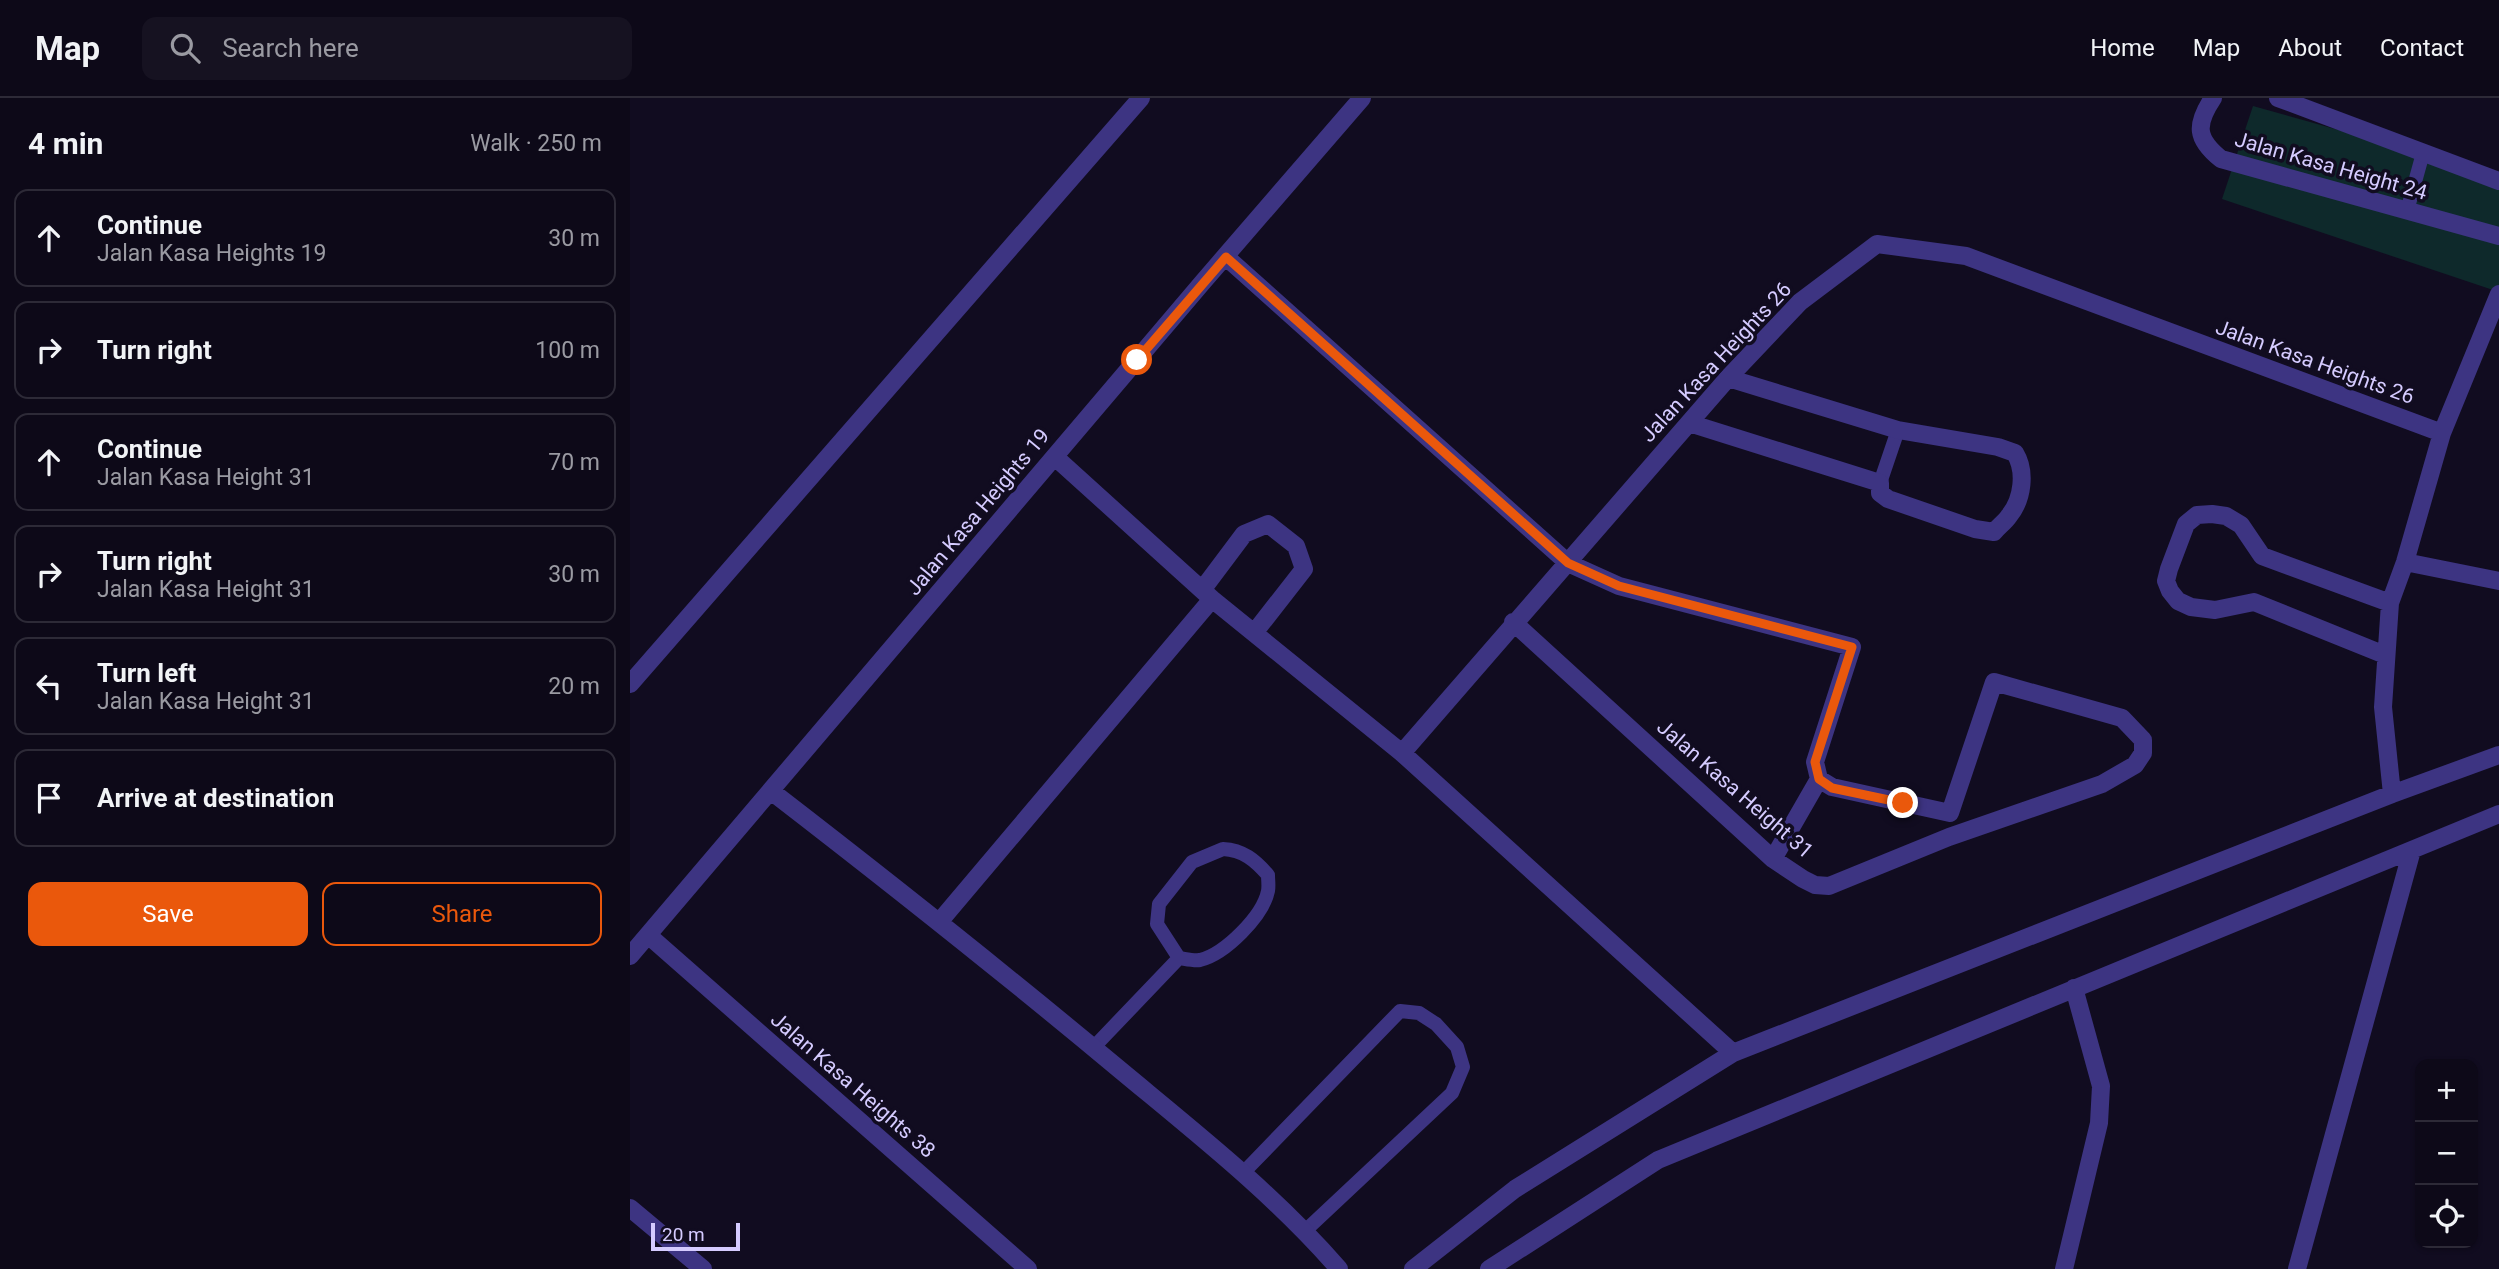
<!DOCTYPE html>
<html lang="en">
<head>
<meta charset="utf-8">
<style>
  body { margin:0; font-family:Roboto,sans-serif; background:#161221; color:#f1f3f6 }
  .controls { position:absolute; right:21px; bottom:21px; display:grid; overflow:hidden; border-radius:14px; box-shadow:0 2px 5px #0004 }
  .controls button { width:63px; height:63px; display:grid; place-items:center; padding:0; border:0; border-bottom:2px solid #2d2a37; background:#0d0918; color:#f1f3f6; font:35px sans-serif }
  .scale { position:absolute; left:21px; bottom:18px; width:89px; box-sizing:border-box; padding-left:7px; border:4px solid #d5cbff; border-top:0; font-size:19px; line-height:24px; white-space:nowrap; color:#d5cbff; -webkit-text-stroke:5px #110c20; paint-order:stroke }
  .stop { position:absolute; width:21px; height:21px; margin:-16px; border:5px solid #ea580c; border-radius:50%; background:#fff }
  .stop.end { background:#ea580c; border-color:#fff; box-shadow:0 2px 7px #0008 }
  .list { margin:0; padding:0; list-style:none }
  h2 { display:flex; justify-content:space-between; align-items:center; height:91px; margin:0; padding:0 28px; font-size:30px }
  h2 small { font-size:23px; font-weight:400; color:#9a9aa2 }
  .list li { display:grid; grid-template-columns:46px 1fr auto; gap:21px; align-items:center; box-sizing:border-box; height:98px; margin:0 14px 14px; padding:0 14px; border:2px solid #2d2a37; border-radius:14px }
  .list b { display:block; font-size:26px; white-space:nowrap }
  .list p { margin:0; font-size:23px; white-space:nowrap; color:#9a9aa2 }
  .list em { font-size:23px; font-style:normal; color:#9a9aa2 }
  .actions { display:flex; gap:14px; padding:21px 28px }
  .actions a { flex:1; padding:16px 0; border:2px solid #ea580c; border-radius:14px; text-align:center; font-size:24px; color:#ea580c }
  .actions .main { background:#ea580c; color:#fff }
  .icon { flex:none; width:38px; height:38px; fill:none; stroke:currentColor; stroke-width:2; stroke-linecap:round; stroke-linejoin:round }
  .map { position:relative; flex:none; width:1869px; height:1171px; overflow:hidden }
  header { display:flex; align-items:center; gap:42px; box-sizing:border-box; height:98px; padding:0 35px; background:#0d0918; border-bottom:2px solid #2d2a37 }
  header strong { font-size:33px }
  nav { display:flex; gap:38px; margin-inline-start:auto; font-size:24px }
  .search { width:490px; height:63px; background:#161221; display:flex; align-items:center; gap:18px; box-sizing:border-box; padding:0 24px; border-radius:14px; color:#9a9aa2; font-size:26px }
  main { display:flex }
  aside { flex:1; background:#0d0918 }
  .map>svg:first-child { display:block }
  .green { fill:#0e292b }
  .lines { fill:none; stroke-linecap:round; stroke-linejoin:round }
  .service { stroke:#3d3482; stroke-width:14 }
  .minor { stroke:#3d3482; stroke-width:18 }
  .route { stroke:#ea580c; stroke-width:9 }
  .labels { text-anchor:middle; stroke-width:7; stroke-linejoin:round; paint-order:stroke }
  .street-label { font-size:21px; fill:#d5cbff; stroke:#110c20 }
</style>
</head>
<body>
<header>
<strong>Map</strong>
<div class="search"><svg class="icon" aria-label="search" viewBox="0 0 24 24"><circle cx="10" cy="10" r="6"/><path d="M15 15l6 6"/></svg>Search here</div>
<nav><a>Home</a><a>Map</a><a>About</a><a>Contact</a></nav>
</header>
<main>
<aside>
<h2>4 min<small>Walk · 250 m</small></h2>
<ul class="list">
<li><svg class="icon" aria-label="ahead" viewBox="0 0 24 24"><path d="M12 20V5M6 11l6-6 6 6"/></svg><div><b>Continue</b><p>Jalan Kasa Heights 19</p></div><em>30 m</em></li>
<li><svg class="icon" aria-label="right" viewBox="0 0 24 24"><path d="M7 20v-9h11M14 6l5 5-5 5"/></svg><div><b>Turn right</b></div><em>100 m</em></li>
<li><svg class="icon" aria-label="ahead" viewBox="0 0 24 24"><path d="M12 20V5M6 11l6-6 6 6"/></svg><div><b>Continue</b><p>Jalan Kasa Height 31</p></div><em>70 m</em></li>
<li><svg class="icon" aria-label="right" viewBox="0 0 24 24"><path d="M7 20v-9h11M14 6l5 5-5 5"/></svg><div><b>Turn right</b><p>Jalan Kasa Height 31</p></div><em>30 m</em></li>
<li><svg class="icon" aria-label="left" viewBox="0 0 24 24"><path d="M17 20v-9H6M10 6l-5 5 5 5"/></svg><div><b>Turn left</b><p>Jalan Kasa Height 31</p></div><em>20 m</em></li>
<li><svg class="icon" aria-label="arrive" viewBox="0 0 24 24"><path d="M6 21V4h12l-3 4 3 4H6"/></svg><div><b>Arrive at destination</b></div></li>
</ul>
<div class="actions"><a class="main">Save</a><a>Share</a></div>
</aside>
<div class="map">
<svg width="1869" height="1171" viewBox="0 0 1869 1171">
  <rect width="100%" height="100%" fill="#110c20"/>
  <path class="green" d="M1623 8 1869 77V194L1592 101Z"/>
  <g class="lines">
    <path class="service" d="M1777 113 1793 55
      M1250 385 1268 332
      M593 751C613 752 625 762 638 777 638 782 639 788 638 793 633 818 595 856 570 862 564 863 556 861 549 860L527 826 529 806 562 764Z
      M463 950 549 860
      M614 1074 770 913 789 915 806 926 827 949 833 969 822 995 676 1132"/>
    <path class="minor" d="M1583 0C1565 27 1566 41 1591 61L1869 138
      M1648 0 1869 83
      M596 159 938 465 989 488 1222 549 1185 664 1189 681 1202 689 1320 715 1364 584 1492 620 1513 642V655L1505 667 1472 686 1319 739 1199 788 1185 787 1173 781 1143 761 883 524
      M1059 325 1250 385V395L1258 401 1345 431 1364 434C1369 428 1375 424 1379 418 1393 401 1396 373 1385 355L1368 349 1268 332 1098 280
      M425 359 582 501 772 655 1103 955
      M1775 464 1869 483
      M572 492 614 436 638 426 666 448 674 471 624 535
      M1755 557 1624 504 1585 512 1561 509 1548 503 1540 493 1536 483 1539 471 1556 426 1567 417 1582 416 1596 418 1611 427 1632 458 1760 505
      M0 586 511 0
      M772 655 1098 280 1170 204 1247 146 1336 158 1812 335
      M141 693C259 784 375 876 489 971 566 1035 644 1096 709 1171
      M1762 696 1753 609 1760 505 1775 464 1812 335 1869 196
      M1143 761 1189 681
      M310 823 582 501
      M18 837 398 1171
      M0 858 572 185 732 0
      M0 1110 73 1171
      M783 1171 885 1091 1103 955 1762 696 1869 657
      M859 1171 1028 1062 1869 716
      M1434 1171 1469 1025 1471 988 1444 890
      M1667 1171 1782 752"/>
  </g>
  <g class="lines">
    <path class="route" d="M507 262 596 159 938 465 989 488 1222 549 1185 664 1189 681 1202 690 1273 705"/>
  </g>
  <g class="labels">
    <g class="street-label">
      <text transform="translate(1701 68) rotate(16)" y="7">Jalan Kasa Height 24</text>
      <text transform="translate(1086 264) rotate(-47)" y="7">Jalan Kasa Heights 26</text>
      <text transform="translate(1685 264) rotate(20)" y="7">Jalan Kasa Heights 26</text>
      <text transform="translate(348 414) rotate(-50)" y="7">Jalan Kasa Heights 19</text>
      <text transform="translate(1105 691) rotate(41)" y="7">Jalan Kasa Height 31</text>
      <text transform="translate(223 987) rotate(41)" y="7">Jalan Kasa Heights 38</text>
    </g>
  </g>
</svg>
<div class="controls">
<button>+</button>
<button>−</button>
<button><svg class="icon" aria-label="locate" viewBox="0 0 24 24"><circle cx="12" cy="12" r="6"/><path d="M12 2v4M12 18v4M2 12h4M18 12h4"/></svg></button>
</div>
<div class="scale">20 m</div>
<div class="stop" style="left:507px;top:262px"></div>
<div class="stop end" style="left:1273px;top:705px"></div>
</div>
</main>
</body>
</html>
